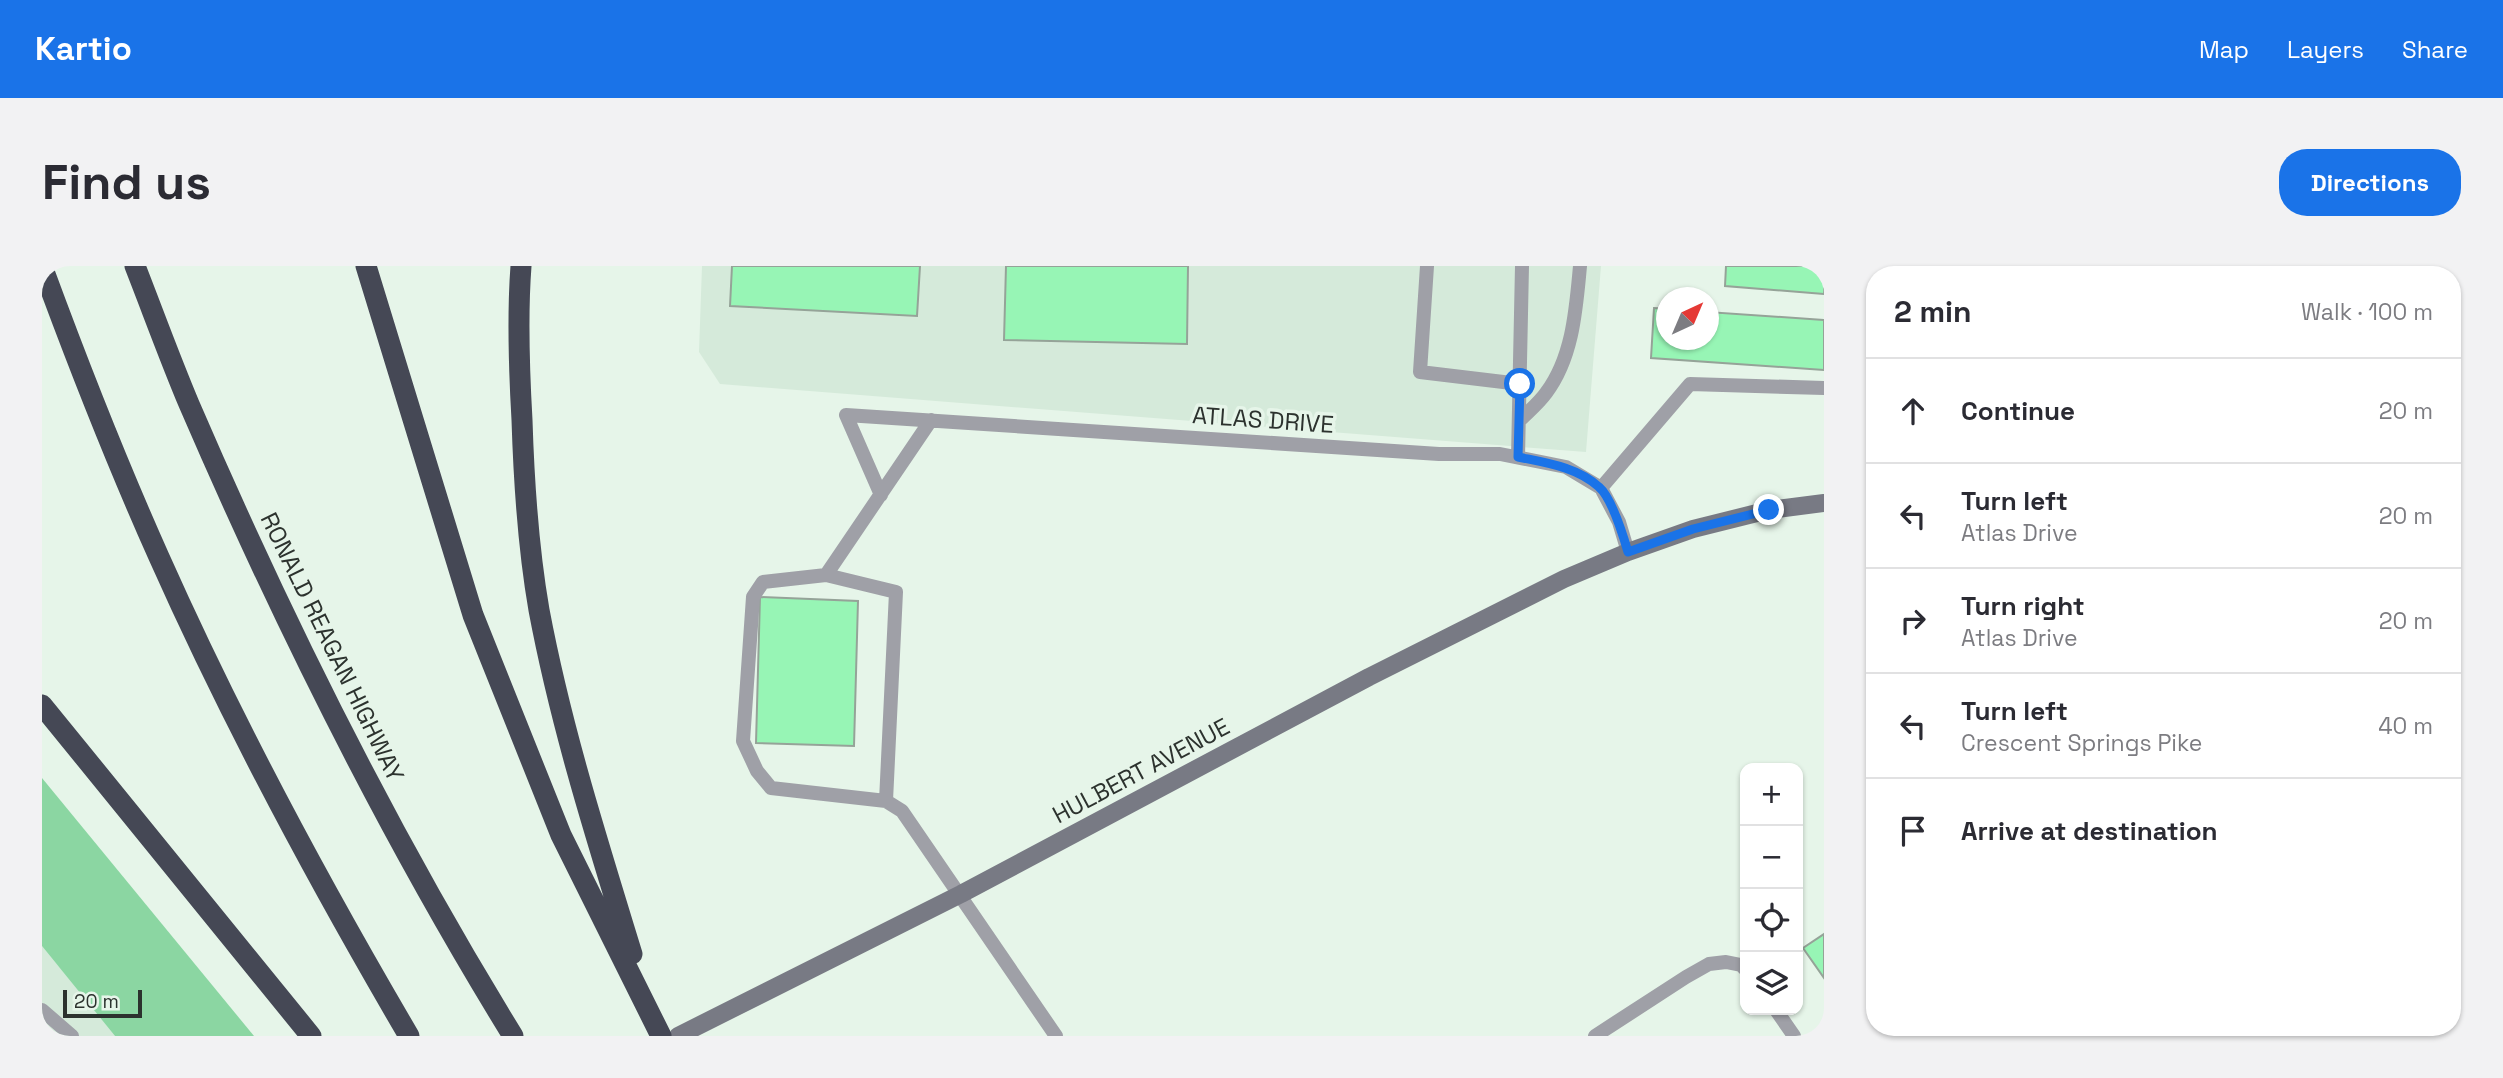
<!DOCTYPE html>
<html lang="en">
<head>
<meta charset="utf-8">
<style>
  body { margin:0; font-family:"Space Grotesk",sans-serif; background:#f2f2f3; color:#2b2b33 }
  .controls { position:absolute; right:21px; bottom:21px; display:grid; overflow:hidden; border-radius:14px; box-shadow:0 2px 5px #0004 }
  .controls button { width:63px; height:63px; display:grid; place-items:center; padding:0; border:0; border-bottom:2px solid #e1e1e2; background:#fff; color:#2b2b33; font:35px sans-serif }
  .compass { position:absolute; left:1614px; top:21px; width:63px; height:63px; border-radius:50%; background:#fff; box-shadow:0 2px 5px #0004; rotate:44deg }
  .scale { position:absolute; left:21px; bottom:18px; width:79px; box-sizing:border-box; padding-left:7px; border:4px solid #2c322e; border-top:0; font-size:19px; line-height:24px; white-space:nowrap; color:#2c322e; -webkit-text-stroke:5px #e6f5e9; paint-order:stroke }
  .stop { position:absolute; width:21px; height:21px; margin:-16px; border:5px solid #1a73e8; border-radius:50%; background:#fff }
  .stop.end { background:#1a73e8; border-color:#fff; box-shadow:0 2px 7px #0008 }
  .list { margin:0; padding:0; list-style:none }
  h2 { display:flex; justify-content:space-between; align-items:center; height:91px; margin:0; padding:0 28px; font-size:30px }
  h2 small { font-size:23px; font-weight:400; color:#7c7c81 }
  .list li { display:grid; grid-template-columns:46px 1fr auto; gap:21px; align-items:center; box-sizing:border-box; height:105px; padding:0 28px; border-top:2px solid #e1e1e2 }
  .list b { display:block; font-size:26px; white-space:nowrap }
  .list p { margin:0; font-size:23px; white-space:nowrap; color:#7c7c81 }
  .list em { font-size:23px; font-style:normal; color:#7c7c81 }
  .icon { flex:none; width:38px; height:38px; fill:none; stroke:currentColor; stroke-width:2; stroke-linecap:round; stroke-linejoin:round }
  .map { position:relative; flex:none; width:1782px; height:770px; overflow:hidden; border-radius:28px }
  header { display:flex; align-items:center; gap:42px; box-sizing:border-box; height:98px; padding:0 35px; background:#1a73e8; color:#fff }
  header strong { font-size:33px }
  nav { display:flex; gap:38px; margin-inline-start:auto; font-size:24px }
  .intro { display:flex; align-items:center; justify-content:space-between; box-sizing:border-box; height:168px; padding:0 42px }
  h1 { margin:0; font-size:49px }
  .button { padding:18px 32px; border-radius:28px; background:#1a73e8; color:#fff; font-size:24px; font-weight:700 }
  main { display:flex; gap:42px; padding:0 42px }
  aside { flex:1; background:#fff; border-radius:28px; box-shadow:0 2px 5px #0004 }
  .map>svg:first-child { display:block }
  .built { fill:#d5eada }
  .green { fill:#8bd6a2 }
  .building { fill:#97f5b5; stroke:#95a398; stroke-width:2 }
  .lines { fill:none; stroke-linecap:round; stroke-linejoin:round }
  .service { stroke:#9fa0a7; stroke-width:14 }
  .secondary { stroke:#787a84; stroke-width:18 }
  .motorway { stroke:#454855; stroke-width:21 }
  .route { stroke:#1a73e8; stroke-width:9 }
  .labels { text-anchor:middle; stroke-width:7; stroke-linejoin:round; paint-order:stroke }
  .street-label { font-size:24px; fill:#2c322e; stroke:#e6f5e9 }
</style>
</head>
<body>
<header>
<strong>Kartio</strong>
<nav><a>Map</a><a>Layers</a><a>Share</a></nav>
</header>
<div class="intro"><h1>Find us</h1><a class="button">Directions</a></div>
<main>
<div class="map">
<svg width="1782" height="770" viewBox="0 0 1782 770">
  <rect width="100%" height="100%" fill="#e6f5e9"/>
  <path class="built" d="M660 0H1559L1544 186 678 118 657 86Z
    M0 680 73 770H0Z"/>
  <path class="green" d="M0 512 212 770H73L0 680Z"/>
  <path class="building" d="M690 0H878L875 50 688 40Z
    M964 0H1146L1145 78 962 74Z
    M1684 0H1782V28L1683 20Z
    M1612 42 1624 43V74H1666V46L1782 54V104L1609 92Z
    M718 331 816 335 812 480 714 477Z
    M1782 668V712L1761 682Z"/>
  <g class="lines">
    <path class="service" d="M1385 0 1378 106 1478 118
      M889 154 784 309 721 316 711 331 701 475 715 505 729 522 844 535 860 545 1014 770
      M1477 155C1486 146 1497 137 1504 127 1531 91 1534 43 1538 0
      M1476 191 1480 0
      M1559 222 1648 118 1782 122
      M839 229 804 149 1397 188H1458L1524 201 1559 222 1577 256 1586 286
      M784 309 854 326 844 535
      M0 744 30 770
      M1734 744 1752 770
      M1553 770 1644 711 1667 698 1684 696 1699 699 1703 703"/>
    <path class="secondary" d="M636 770 919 628 1327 411 1522 313 1586 286 1651 263 1727 244 1782 237"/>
    <path class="motorway" d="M0 0C36 98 74 195 117 291 190 455 276 615 367 770
      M93 0C111 46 128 93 147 138 241 356 347 569 471 770
      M324 0 431 349 519 569 619 770
      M479 0C475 52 477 102 480 154 482 218 486 281 497 344 519 461 555 574 590 688
      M0 439 269 770"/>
  </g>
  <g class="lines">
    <path class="route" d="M1478 118 1476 191C1505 197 1535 201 1557 221 1570 232 1581 269 1586 286L1651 263 1727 244"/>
  </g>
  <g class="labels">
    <g class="street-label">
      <text transform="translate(1221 154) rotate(4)" y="8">ATLAS DRIVE</text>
      <text transform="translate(290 381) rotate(64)" y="8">RONALD REAGAN HIGHWAY</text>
      <text transform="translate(1099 505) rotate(-28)" y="8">HULBERT AVENUE</text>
    </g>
  </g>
</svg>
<div class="controls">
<button>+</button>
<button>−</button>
<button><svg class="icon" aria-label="locate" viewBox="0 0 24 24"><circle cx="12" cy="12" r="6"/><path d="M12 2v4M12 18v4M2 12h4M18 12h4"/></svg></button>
<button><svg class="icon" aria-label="layers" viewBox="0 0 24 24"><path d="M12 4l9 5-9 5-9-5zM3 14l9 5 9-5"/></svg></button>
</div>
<svg class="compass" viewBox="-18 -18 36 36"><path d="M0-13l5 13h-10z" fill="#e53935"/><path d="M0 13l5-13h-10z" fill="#7c7c81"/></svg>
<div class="scale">20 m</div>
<div class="stop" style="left:1478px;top:118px"></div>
<div class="stop end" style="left:1727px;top:244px"></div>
</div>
<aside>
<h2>2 min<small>Walk · 100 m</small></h2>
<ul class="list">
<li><svg class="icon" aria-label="ahead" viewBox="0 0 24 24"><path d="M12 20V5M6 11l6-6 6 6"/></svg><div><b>Continue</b></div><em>20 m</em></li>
<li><svg class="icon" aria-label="left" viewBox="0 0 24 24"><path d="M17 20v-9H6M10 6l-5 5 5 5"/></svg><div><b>Turn left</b><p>Atlas Drive</p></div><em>20 m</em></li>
<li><svg class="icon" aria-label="right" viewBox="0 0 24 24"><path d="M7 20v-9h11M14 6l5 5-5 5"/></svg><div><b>Turn right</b><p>Atlas Drive</p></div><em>20 m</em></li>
<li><svg class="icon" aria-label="left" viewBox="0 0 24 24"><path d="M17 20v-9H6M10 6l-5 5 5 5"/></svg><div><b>Turn left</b><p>Crescent Springs Pike</p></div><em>40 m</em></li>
<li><svg class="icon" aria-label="arrive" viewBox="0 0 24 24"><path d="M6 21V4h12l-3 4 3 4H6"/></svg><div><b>Arrive at destination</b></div></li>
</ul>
</aside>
</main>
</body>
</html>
